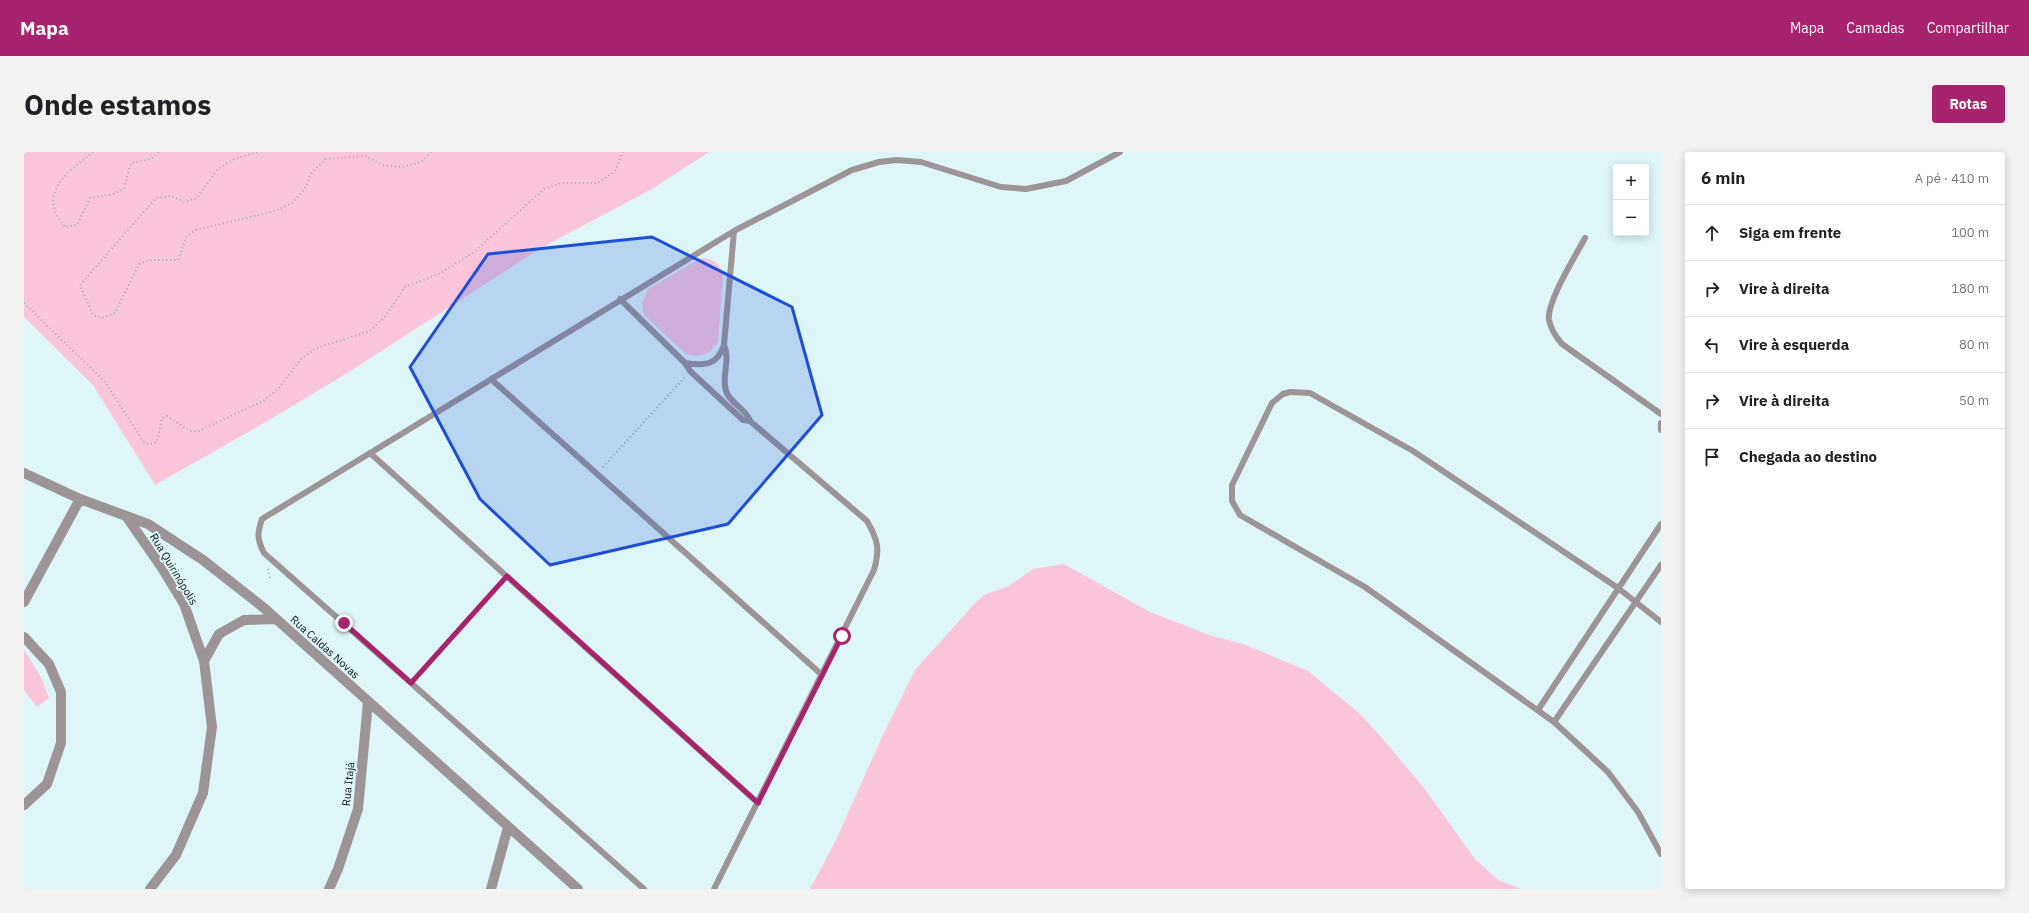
<!DOCTYPE html>
<html lang="pt">
<head>
<meta charset="utf-8">
<style>
  body { margin:0; font-family:"IBM Plex Sans",sans-serif; background:#f2f2f2; color:#202124 }
  .controls { position:absolute; right:12px; top:12px; display:grid; overflow:hidden; border-radius:4px; box-shadow:0 2px 10px #0003 }
  .controls button { width:36px; height:36px; display:grid; place-items:center; padding:0; border:0; border-bottom:1px solid #e0e0e0; background:#fff; color:#202124; font:20px sans-serif }
  .stop { position:absolute; width:12px; height:12px; margin:-9px; border:3px solid #a8236e; border-radius:50%; background:#fff }
  .stop.end { background:#a8236e; border-color:#fff; box-shadow:0 1px 4px #0008 }
  .list { margin:0; padding:0; list-style:none }
  h2 { display:flex; justify-content:space-between; align-items:center; height:52px; margin:0; padding:0 16px; font-size:17px }
  h2 small { font-size:13px; font-weight:400; color:#757577 }
  .list li { display:grid; grid-template-columns:26px 1fr auto; gap:12px; align-items:center; box-sizing:border-box; height:56px; padding:0 16px; border-top:1px solid #e0e0e0 }
  .list b { display:block; font-size:15px; white-space:nowrap }
  .list em { font-size:13px; font-style:normal; color:#757577 }
  .icon { flex:none; width:22px; height:22px; fill:none; stroke:currentColor; stroke-width:2; stroke-linecap:round; stroke-linejoin:round }
  .map { position:relative; flex:none; width:1637px; height:737px; overflow:hidden; border-radius:4px }
  header { display:flex; align-items:center; gap:24px; box-sizing:border-box; height:56px; padding:0 20px; background:#a8236e; color:#fff }
  header strong { font-size:19px }
  nav { display:flex; gap:22px; margin-inline-start:auto; font-size:14px }
  .intro { display:flex; align-items:center; justify-content:space-between; box-sizing:border-box; height:96px; padding:0 24px }
  h1 { margin:0; font-size:28px }
  .button { padding:10px 18px; border-radius:4px; background:#a8236e; color:#fff; font-size:14px; font-weight:700 }
  main { display:flex; gap:24px; padding:0 24px }
  aside { flex:1; background:#fff; border-radius:4px; box-shadow:0 2px 10px #0003 }
  .map>svg:first-child { display:block }
  .green { fill:#fbc6dc }
  .lines { fill:none; stroke-linecap:round; stroke-linejoin:round }
  .path { stroke:#98aaac; stroke-width:2; stroke-dasharray:1 3; stroke-linecap:butt }
  .service { stroke:#9d9497; stroke-width:6 }
  .minor { stroke:#9d9497; stroke-width:10 }
  .route { stroke:#a8236e; stroke-width:5 }
  .marked { fill:#1d4ed8; fill-opacity:0.2; stroke:#1d4ed8; stroke-width:3; stroke-linejoin:round }
  .labels { text-anchor:middle; stroke-width:4; stroke-linejoin:round; paint-order:stroke }
  .street-label { font-size:11px; fill:#081011; stroke:#def6f8 }
</style>
</head>
<body>
<header>
<strong>Mapa</strong>
<nav><a>Mapa</a><a>Camadas</a><a>Compartilhar</a></nav>
</header>
<div class="intro"><h1>Onde estamos</h1><a class="button">Rotas</a></div>
<main>
<div class="map">
<svg width="1637" height="737" viewBox="0 0 1637 737">
  <rect width="100%" height="100%" fill="#def6f8"/>
  <path class="green" d="M0 0H685L628 37 517 96 325 220 235 274 131 333 69 233 0 165Z
    M677 106C689 106 697 112 699 124L694 190 687 199 682 202 672 204 662 202 620 163 618 152 624 137Z
    M1040 412 1126 460 1188 484 1219 492 1284 519 1335 561 1358 586 1400 636 1451 707 1474 728 1497 737H786L812 688 858 585 891 518 953 449 962 442 985 434 1009 417Z
    M0 498 17 525 25 546 13 555 0 538Z"/>
  <g class="lines">
    <path class="path" d="M69 0C52 14 22 32 31 59 32 64 37 70 41 75L53 73 66 46 90 42 100 36 107 11 127 7 135 0
      M233 0 208 8 193 18 173 46 161 50 147 44 132 46 56 133 69 163 78 166 91 161 115 112 125 108H154L162 85 172 78 251 59 268 51 281 37 288 20 302 7 341 4 359 13 378 15 397 10 407 0
      M0 151 81 230 119 289 124 292 133 290 138 266 143 264 166 279H175L239 249 254 237 277 207 292 196 346 179 360 166 381 135 415 122 449 101 520 37 537 31H574L591 19 599 0
      M579 315 661 225
      M244 417 246 426
      M393 524 477 431"/>
    <path class="service" d="M1561 86C1552 103 1522 151 1525 168 1527 178 1532 185 1538 192L1637 262
      M596 147 661 211 666 219 719 268 726 269
      M661 211C680 214 693 214 700 193L710 79
      M467 227 798 523
      M1637 271V278
      M346 301 734 651
      M1637 470 1594 436 1389 299 1286 241 1266 240 1259 242 1248 251 1208 333V349L1216 363 1341 435 1530 570 1584 620 1614 660 1637 702
      M1514 558 1637 372
      M1530 570 1637 413
      M620 737 240 401C233 387 233 381 238 367L710 79 828 18 855 10 873 8 897 10 977 35 1002 37 1042 29 1096 0
      M690 737 850 418C856 397 854 388 843 369L726 269C722 256 706 252 702 239 697 224 707 208 700 193"/>
    <path class="minor" d="M0 321 56 347 124 372 179 408 240 456 554 737
      M102 364 138 416 160 452 180 509 188 575 179 641 152 703 126 737
      M0 450 56 347
      M0 485 25 512 37 540V591L23 632 0 653
      M180 509 195 482 220 468 252 467
      M305 737 314 717 334 657 344 550
      M467 737 484 675"/>
  </g>
  <g class="lines">
    <path class="route" d="M320 471 387 531 483 424 734 651 818 484"/>
  </g>
  <path class="marked" d="M628 85 768 155 798 263 704 372 526 413 456 347 386 215 464 102Z"/>
  <g class="labels">
    <g class="street-label">
      <text transform="translate(150 417) rotate(59)" y="4">Rua Quirinópolis</text>
      <text transform="translate(301 495) rotate(42)" y="4">Rua Caldas Novas</text>
      <text transform="translate(324 632) rotate(-84)" y="4">Rua Itajá</text>
    </g>
  </g>
</svg>
<div class="controls">
<button>+</button>
<button>−</button>
</div>
<div class="stop" style="left:818px;top:484px"></div>
<div class="stop end" style="left:320px;top:471px"></div>
</div>
<aside>
<h2>6 min<small>A pé · 410 m</small></h2>
<ul class="list">
<li><svg class="icon" aria-label="ahead" viewBox="0 0 24 24"><path d="M12 20V5M6 11l6-6 6 6"/></svg><div><b>Siga em frente</b></div><em>100 m</em></li>
<li><svg class="icon" aria-label="right" viewBox="0 0 24 24"><path d="M7 20v-9h11M14 6l5 5-5 5"/></svg><div><b>Vire à direita</b></div><em>180 m</em></li>
<li><svg class="icon" aria-label="left" viewBox="0 0 24 24"><path d="M17 20v-9H6M10 6l-5 5 5 5"/></svg><div><b>Vire à esquerda</b></div><em>80 m</em></li>
<li><svg class="icon" aria-label="right" viewBox="0 0 24 24"><path d="M7 20v-9h11M14 6l5 5-5 5"/></svg><div><b>Vire à direita</b></div><em>50 m</em></li>
<li><svg class="icon" aria-label="arrive" viewBox="0 0 24 24"><path d="M6 21V4h12l-3 4 3 4H6"/></svg><div><b>Chegada ao destino</b></div></li>
</ul>
</aside>
</main>
</body>
</html>
